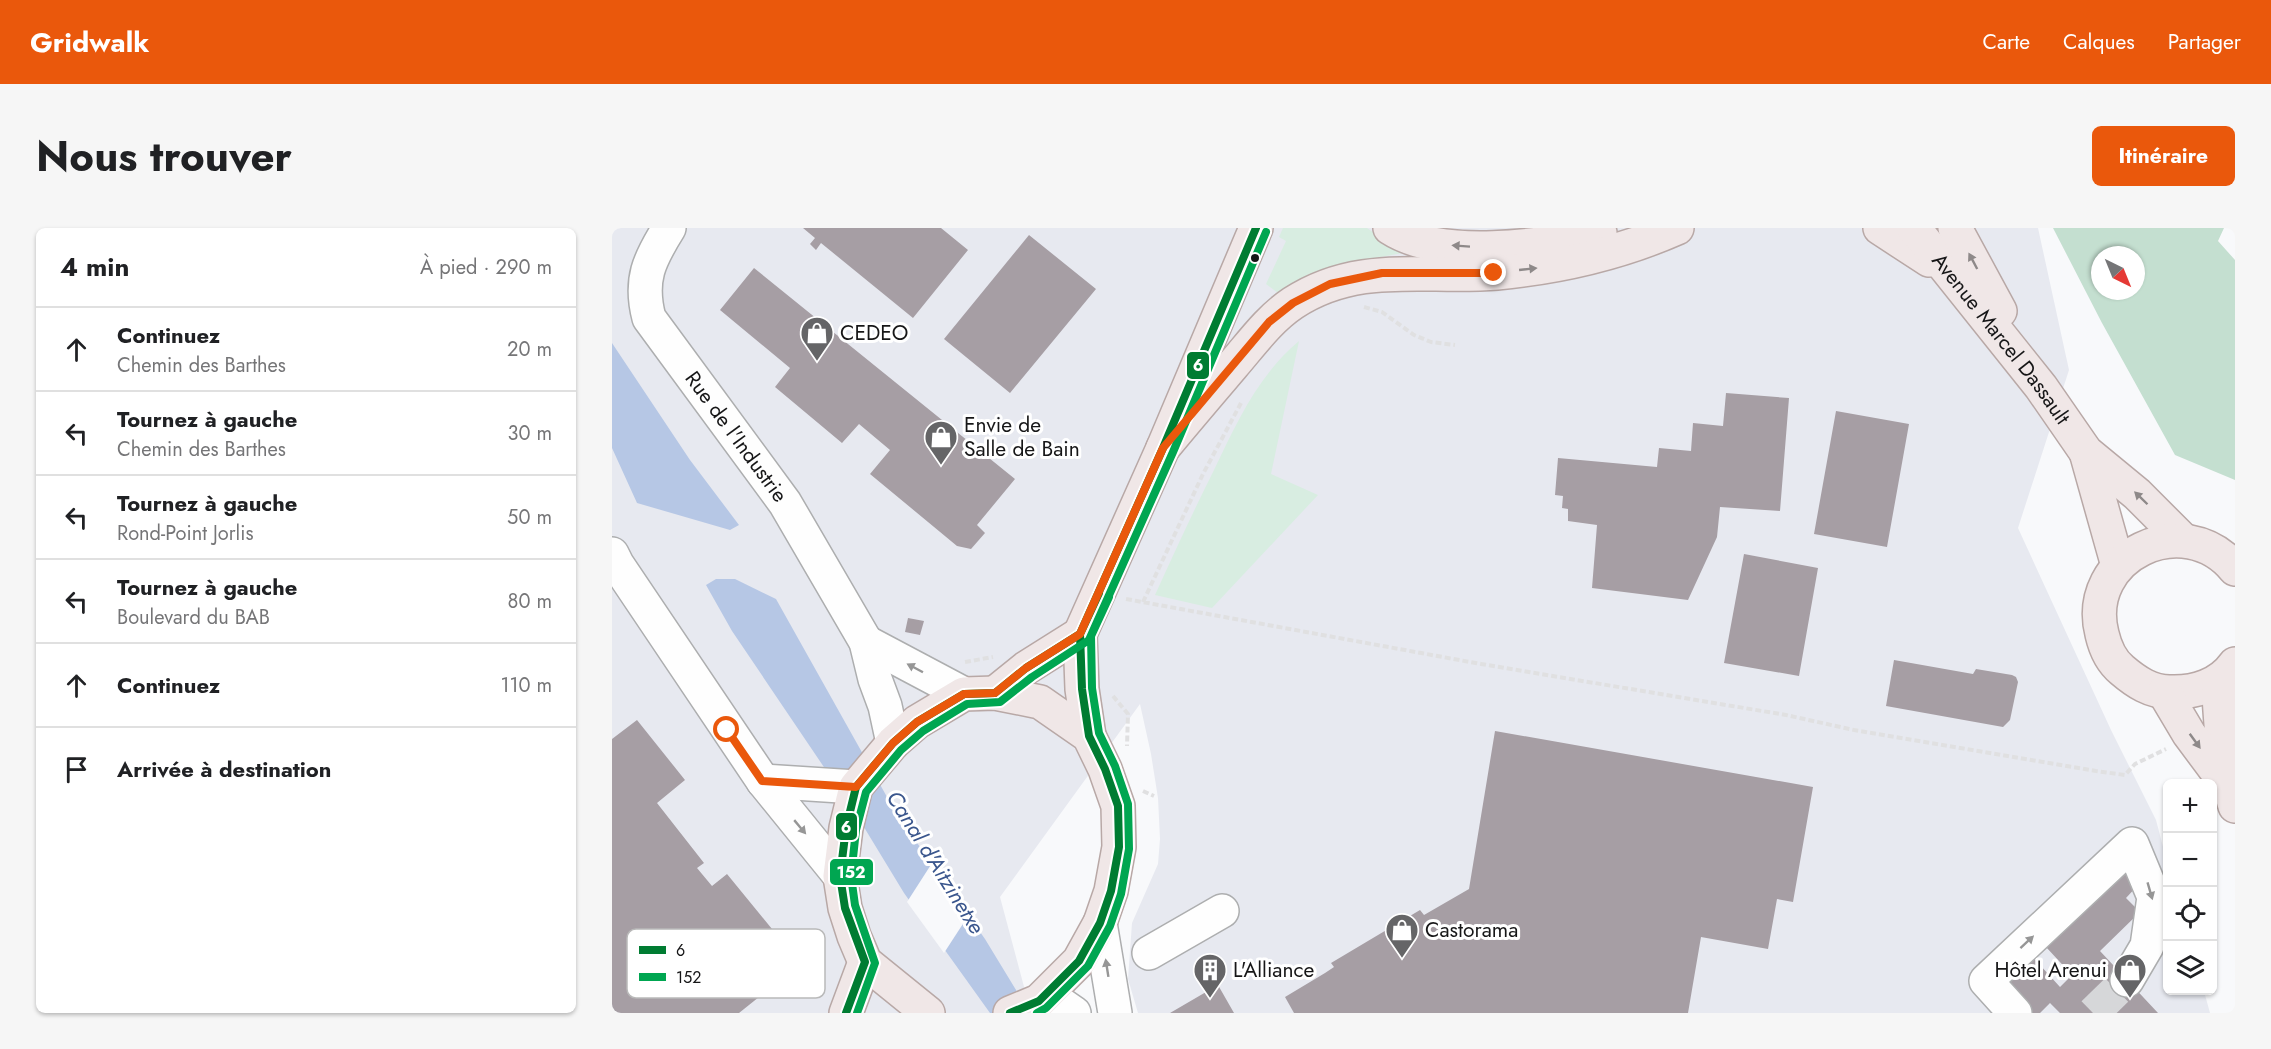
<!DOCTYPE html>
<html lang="fr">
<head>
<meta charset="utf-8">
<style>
  body { margin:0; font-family:Jost,sans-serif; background:#f6f6f6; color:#202124 }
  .controls { position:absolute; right:18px; bottom:18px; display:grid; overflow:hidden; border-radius:9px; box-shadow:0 2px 4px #0004 }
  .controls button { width:54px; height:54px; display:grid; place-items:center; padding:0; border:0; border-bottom:2px solid #e0e0e0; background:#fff; color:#202124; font:30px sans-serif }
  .compass { position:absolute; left:1479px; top:18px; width:54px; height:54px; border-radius:50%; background:#fff; box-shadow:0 2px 4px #0004; rotate:137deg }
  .stop { position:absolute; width:18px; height:18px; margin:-14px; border:4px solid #ea580c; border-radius:50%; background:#fff }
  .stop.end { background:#ea580c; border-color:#fff; box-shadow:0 2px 6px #0008 }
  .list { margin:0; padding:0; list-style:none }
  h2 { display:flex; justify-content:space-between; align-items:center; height:78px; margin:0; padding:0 24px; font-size:26px }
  h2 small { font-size:20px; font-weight:400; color:#757577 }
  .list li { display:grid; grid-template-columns:39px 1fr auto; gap:18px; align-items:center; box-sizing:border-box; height:84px; padding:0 24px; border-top:2px solid #e0e0e0 }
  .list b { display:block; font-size:22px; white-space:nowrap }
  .list p { margin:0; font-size:20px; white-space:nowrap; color:#757577 }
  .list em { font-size:20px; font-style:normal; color:#757577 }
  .icon { flex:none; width:33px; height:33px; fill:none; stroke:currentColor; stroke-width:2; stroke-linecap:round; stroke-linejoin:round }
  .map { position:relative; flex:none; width:1623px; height:785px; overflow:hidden; border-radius:9px }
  header { display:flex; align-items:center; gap:36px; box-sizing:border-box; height:84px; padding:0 30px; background:#ea580c; color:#fff }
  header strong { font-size:28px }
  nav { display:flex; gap:33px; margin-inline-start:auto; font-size:21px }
  .intro { display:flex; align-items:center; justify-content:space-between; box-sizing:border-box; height:144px; padding:0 36px }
  h1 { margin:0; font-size:42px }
  .button { padding:15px 27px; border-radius:9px; background:#ea580c; color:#fff; font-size:21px; font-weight:700 }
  main { display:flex; gap:36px; padding:0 36px }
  aside { flex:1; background:#fff; border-radius:9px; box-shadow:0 2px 4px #0004 }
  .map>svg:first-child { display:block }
  .built { fill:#e7e9f0 }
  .green { fill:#d8ede1 }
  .forest { fill:#c4dfd0; fill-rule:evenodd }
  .water { fill:#b6c7e5 }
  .pier { fill:#f8f9fb }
  .building { fill:#a69ea4; fill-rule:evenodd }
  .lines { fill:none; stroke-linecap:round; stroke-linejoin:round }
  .minor-tunnel { stroke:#d6d7d9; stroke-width:33; stroke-dasharray:33 16; stroke-linecap:butt }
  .minor-casing { stroke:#adaeaf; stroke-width:36 }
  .major-casing { stroke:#b8a8a6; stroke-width:36 }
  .path { stroke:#e0e0e1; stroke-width:4; stroke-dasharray:6 3; stroke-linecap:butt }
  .minor { stroke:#fefefe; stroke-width:33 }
  .major { stroke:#f0e7e7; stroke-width:33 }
  .bus-1-casing { stroke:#fff; stroke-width:12 }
  .bus-2-casing { stroke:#fff; stroke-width:12 }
  .bus-1 { stroke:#007c32; stroke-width:8 }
  .bus-2 { stroke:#00a651; stroke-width:8 }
  .oneway { fill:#8e8989 }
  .oneway2 { fill:#969696 }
  .route { stroke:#ea580c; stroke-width:8 }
  .bus-dot { fill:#161617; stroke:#fff; stroke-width:2 }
  .labels { text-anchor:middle; stroke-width:6; stroke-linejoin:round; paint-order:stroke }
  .poi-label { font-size:21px; fill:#161617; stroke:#fff; text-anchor:start }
  .street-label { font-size:21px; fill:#161617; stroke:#fff }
  .water-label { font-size:22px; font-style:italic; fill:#3a568d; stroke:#fff }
  .key { fill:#fff; stroke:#b9b9b9; stroke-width:1.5 }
  .key-label { font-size:16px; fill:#161617 }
  .line-badge { stroke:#fff; stroke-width:2 }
  .badge-label { font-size:16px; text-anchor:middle; font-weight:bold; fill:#fff }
</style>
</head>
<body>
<header>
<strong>Gridwalk</strong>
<nav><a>Carte</a><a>Calques</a><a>Partager</a></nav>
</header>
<div class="intro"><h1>Nous trouver</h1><a class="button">Itinéraire</a></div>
<main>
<aside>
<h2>4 min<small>À pied · 290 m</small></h2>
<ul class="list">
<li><svg class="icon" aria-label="ahead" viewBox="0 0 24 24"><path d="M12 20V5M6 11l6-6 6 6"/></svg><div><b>Continuez</b><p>Chemin des Barthes</p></div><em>20 m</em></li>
<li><svg class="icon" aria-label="left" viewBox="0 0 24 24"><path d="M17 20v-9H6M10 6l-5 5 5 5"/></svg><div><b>Tournez à gauche</b><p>Chemin des Barthes</p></div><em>30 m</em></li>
<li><svg class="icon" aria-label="left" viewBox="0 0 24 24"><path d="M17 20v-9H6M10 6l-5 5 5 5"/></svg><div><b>Tournez à gauche</b><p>Rond-Point Jorlis</p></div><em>50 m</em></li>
<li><svg class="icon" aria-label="left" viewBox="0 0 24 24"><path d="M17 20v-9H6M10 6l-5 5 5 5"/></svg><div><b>Tournez à gauche</b><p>Boulevard du BAB</p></div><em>80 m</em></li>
<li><svg class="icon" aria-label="ahead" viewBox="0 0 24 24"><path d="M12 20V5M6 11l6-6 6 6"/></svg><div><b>Continuez</b></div><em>110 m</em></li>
<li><svg class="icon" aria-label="arrive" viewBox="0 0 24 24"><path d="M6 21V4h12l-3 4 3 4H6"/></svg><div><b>Arrivée à destination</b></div></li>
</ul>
</aside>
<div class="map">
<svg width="1623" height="785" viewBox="0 0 1623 785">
  <rect width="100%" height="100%" fill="#f8f9fb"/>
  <path class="built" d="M0 0H1426L1457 142 1406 300 1499 502 1544 592 1555 634 1556 762 1592 763 1598 785H526L516 751 520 695 546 636 548 611 546 570 539 526 528 476 388 669 419 785H0Z"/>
  <path class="green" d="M671 0H755L791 25 735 35 670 68 654 56 674 13 667 9Z
    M687 113 659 246 706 267 600 380 543 367C562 325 581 284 602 242 624 196 646 147 687 113Z"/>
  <path class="forest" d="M1441 0H1612L1606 13 1623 32V252L1563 227 1490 95ZM1488 27H1524V63H1488Z"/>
  <path class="water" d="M0 115 78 232 127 297 118 302 25 275 0 220Z
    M104 351H123L164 371 284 585 373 711 418 785H378L292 665 247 591 120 403 94 357Z"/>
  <path class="pier" d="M322 632 358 685 332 725 295 674Z"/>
  <path class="building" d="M191 0H329L356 22 301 90 209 15 204 22 198 16 203 10Z
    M417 7 484 61 398 165 332 111Z
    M142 40 403 251 365 297 373 305 359 321 345 318 258 246 278 222 247 196 230 215 163 159 178 140 108 82Z
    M1114 165 1177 170 1168 283 1108 279 1105 309 1076 372 980 360 985 297 956 293V281L950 280 951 268 943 267 946 230 1045 239 1047 220 1079 223 1081 195 1111 198Z
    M1224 183 1297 196 1275 319 1202 306Z
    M1132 326 1206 340 1187 448 1112 435Z
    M296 390 312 393 308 407 293 404Z
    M1282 432 1361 446 1364 441 1400 447 1404 449 1406 454 1398 492 1391 499 1274 478Z
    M25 492 73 552 45 575 92 635 85 640 100 658 115 646 169 712 153 724 172 749 127 785H0V511Z
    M883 503 1201 559 1181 674 1165 671 1156 721 1089 709 1076 785H682L673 769 713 745 722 739 719 735 808 682 812 687 857 661Z
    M1510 638 1527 656 1514 670 1528 684 1488 723 1546 785H1448L1438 775 1428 785H1421L1389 751 1417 725 1448 759 1460 747 1434 719ZM1497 757 1503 762 1489 776 1483 770Z
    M606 757 622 785H558Z"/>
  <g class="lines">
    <path class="minor-tunnel" d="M1481 785 1515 752"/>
    <g class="minor-casing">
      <g id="minor">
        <path id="s1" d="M57 0C37 32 27 52 37 90L173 275 254 414 263 451 273 478 281 515"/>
        <path d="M0 326 5 336 151 553 228 648"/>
        <path d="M254 414 352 466"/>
        <path d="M151 553 244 559"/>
        <path d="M488 695 503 785"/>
        <path d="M537 725 610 683"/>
        <path d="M427 773 449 776 462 785"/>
        <path d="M1403 785 1374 753 1520 616 1542 669 1535 718 1515 752"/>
      </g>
    </g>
    <g class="major-casing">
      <g id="major">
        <path d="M778 0C829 33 931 18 988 5"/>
        <path d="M1268 0 1317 32"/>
        <path id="s2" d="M1302 0 1429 159 1474 224 1525 266 1571 312"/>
        <path d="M1343 0 1388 83"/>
        <path d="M551 220C574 192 598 164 621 137 640 115 657 91 681 75 747 32 813 51 885 45 949 39 1006 26 1065 0"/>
        <path d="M1474 224 1506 338"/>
        <path d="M1623 341C1572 279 1470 328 1490 406 1493 419 1499 433 1510 442 1524 454 1539 464 1558 464 1583 465 1608 457 1623 436"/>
        <path d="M1606 453C1609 494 1610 538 1623 578"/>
        <path d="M1552 464 1577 506 1615 557"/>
        <path d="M383 465 414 440 468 406"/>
        <path d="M477 508 470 461 468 406 551 220 644 0"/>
        <path d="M234 785 253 734"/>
        <path d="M316 785 253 734 242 708 233 680 228 648 234 600 244 559 281 515 305 494 352 466 383 465 428 474 477 508 493 541 506 578 507 619 499 663 488 695 467 733 427 773 398 785"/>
      </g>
    </g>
    <path class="path" d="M752 79 770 84 802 107 819 114 843 117
      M514 371 869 436 1174 487 1242 502 1484 543 1513 547 1523 536 1554 521
      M531 374 591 246 629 175
      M353 434 381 429
      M501 468 516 486 515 518
      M531 563 542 568"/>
    <use href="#minor" class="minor"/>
    <use href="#major" class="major"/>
    <g class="bus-1-casing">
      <path id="bus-1" d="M234 785 253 734 233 680 228 648 234 600 244 559 281 515 305 494 352 466 383 465 414 440 468 406 551 220 644 0
        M398 785 427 773 467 733 488 695 499 663 507 619 506 578 493 541 477 508 470 461 468 406 487 365"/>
    </g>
    <g class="bus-2-casing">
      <path id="bus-2" d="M245 785 263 735 243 677 239 648 244 602 254 564 289 522 311 503 355 476 388 474 420 449 477 412 561 224 654 4
        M425 785 434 780 476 738 498 698 509 666 517 621 516 576 503 538 487 505 480 460 479 408 497 369"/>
    </g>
    <use href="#bus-1" class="bus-1"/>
    <use href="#bus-2" class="bus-2"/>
  </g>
  <defs><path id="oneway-solid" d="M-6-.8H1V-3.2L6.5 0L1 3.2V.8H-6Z" transform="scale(1.5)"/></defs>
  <g class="oneway">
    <use href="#oneway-solid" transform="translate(849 18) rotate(-176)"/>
    <use href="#oneway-solid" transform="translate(1361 33) rotate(-118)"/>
    <use href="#oneway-solid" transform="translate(916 41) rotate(-6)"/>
    <use href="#oneway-solid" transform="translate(1529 270) rotate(-136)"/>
    <use href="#oneway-solid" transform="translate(1583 513) rotate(54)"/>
  </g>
  <g class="oneway2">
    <use href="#oneway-solid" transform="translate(303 440) rotate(-152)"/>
    <use href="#oneway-solid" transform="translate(188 599) rotate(50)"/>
    <use href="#oneway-solid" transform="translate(1538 663) rotate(74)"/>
    <use href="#oneway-solid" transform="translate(1415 714) rotate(-43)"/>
    <use href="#oneway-solid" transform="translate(495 740) rotate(-99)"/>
  </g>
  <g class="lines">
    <path class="route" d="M115 502 150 553 244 559 281 515 305 494 352 466 383 465 414 440 468 406 551 220 657 94 681 75 718 56 770 45H882"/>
  </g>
  <defs>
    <g id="shop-pin" transform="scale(1.725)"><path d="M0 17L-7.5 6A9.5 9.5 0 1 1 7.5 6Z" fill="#656567" stroke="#fff"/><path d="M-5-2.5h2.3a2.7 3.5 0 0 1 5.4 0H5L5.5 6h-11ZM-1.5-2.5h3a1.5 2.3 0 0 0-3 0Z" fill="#fff"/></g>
    <g id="building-pin" transform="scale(1.725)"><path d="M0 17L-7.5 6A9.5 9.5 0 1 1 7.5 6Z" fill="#656567" stroke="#fff"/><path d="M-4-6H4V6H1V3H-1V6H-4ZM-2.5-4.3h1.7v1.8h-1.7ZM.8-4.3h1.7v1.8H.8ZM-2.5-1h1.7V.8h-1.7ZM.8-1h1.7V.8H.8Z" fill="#fff"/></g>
  </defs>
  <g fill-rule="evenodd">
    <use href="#shop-pin" x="205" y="105"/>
    <use href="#shop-pin" x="329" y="209"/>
    <use href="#shop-pin" x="790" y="702"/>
    <use href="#building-pin" x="598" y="742"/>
    <use href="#shop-pin" x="1518" y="742"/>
  </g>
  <circle class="bus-dot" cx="643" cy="30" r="5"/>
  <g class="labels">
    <g class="poi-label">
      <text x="228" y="112">CEDEO</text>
      <text x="352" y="204">Envie de<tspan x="352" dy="24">Salle de Bain</tspan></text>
      <text x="813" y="709">Castorama</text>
      <text x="621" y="749">L'Alliance</text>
      <text x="1495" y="749" text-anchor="end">Hôtel Arenui</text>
    </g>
    <g class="street-label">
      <text dy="7" stroke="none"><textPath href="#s2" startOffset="141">Avenue Marcel Dassault</textPath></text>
      <text dy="7" stroke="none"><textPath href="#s1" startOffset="243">Rue de l'Industrie</textPath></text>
    </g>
    <g class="water-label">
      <text transform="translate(324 634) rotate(58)" y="8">Canal d'Aitzinetxe</text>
    </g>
  </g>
  <rect x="15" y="701" width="198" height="69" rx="9" class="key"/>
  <rect x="27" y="718" width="27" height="8" fill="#007c32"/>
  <rect x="27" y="745" width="27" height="8" fill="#00a651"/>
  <g class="key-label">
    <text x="64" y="728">6</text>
    <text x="64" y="755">152</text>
  </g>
  <g class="line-badge">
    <rect x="574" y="123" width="24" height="29" rx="6" fill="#007c32"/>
    <rect x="223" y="584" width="23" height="29" rx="6" fill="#007c32"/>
    <rect x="217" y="630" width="45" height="28" rx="6" fill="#00a651"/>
  </g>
  <g class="badge-label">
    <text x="586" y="143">6</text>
    <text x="234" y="605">6</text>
    <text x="239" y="650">152</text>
  </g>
</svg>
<div class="controls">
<button>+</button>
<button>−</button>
<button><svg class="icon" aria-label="locate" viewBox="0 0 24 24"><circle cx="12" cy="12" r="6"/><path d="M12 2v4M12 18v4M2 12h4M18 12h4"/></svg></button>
<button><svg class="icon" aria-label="layers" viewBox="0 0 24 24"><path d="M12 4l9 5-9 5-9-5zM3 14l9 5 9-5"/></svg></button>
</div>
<svg class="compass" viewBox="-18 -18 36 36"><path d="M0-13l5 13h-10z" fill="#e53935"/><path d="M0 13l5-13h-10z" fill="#757577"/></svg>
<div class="stop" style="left:115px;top:502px"></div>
<div class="stop end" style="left:882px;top:45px"></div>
</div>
</main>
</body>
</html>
